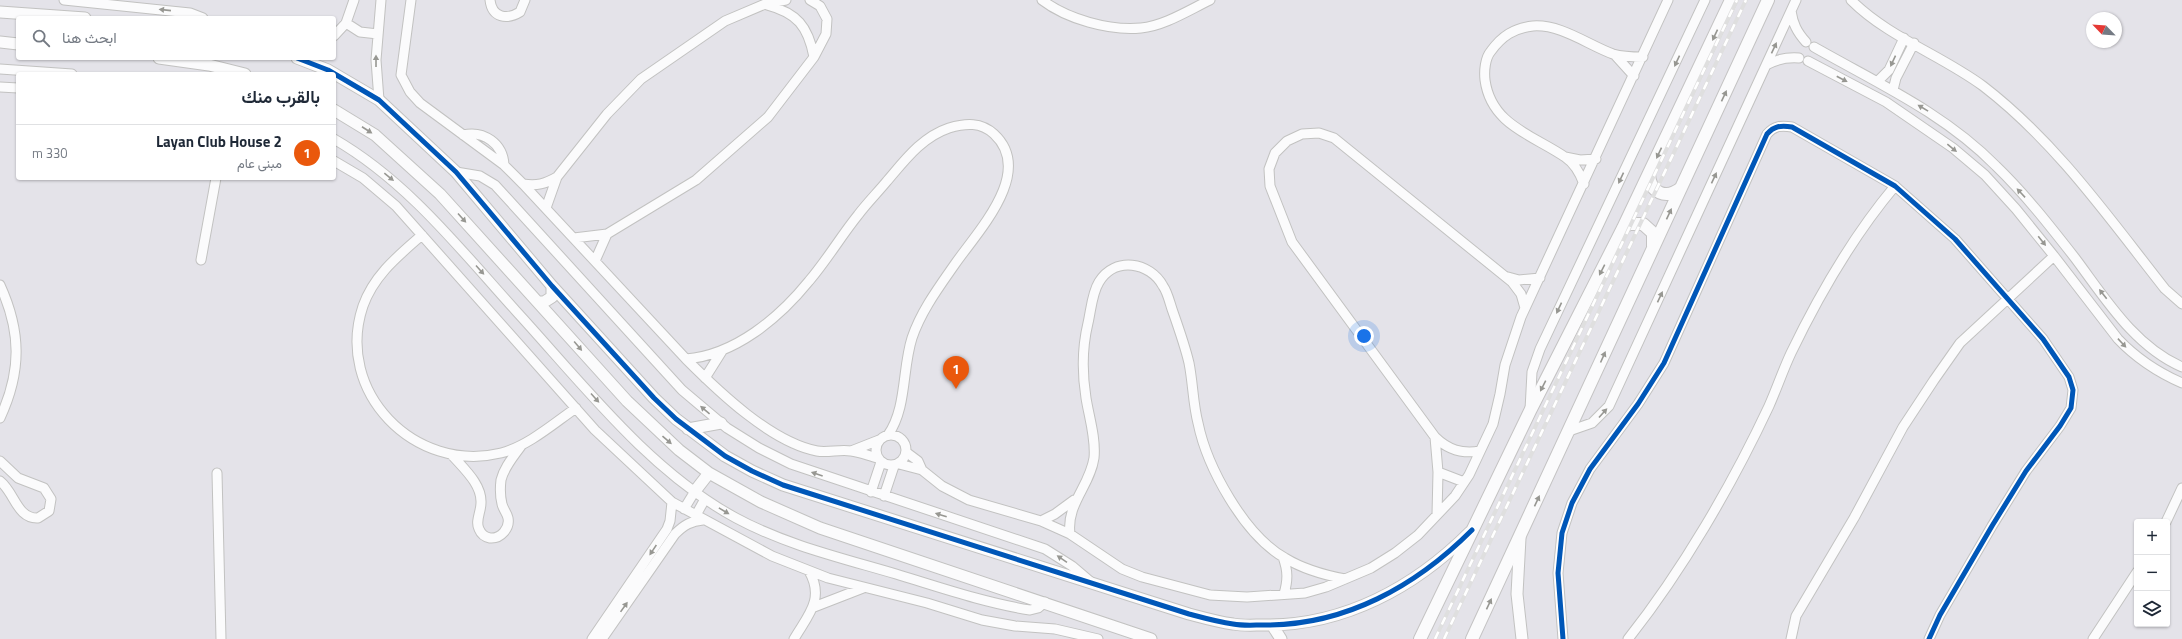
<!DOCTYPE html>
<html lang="ar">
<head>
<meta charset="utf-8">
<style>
  body { margin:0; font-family:"Titillium Web",Vazirmatn,sans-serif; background:#f2f2f3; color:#1f2937; direction:rtl }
  .controls { position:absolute; right:12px; bottom:12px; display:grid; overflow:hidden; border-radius:4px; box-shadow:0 1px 3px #0004 }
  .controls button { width:36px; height:36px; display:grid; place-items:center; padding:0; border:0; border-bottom:1px solid #e0e1e3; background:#fff; color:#1f2937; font:20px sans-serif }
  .compass { position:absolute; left:2086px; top:12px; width:36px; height:36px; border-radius:50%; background:#fff; box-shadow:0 1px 3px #0004; rotate:295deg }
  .you { position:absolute; left:1364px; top:336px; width:14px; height:14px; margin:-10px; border:3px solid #fff; border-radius:50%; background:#1a73e8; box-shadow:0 0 0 6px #1a73e833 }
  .badge { display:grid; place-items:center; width:26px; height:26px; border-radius:50%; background:#ea580c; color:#fff; font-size:13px; font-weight:700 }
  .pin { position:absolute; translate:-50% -33px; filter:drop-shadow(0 1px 2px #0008) }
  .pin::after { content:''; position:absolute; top:21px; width:14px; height:12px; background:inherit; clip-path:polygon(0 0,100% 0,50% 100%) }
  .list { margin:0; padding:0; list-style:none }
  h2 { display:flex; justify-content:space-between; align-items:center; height:52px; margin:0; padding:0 16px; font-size:17px }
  h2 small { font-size:13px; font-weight:400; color:#747a83 }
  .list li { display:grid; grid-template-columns:26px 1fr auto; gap:12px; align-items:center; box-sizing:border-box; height:56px; padding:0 16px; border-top:1px solid #e0e1e3 }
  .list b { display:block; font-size:15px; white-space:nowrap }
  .list p { margin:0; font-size:13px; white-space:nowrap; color:#747a83 }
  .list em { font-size:13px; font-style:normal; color:#747a83 }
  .icon { flex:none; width:22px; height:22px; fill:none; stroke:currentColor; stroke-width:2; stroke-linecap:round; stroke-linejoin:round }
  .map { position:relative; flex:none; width:2182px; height:639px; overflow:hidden; direction:ltr }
  .search { position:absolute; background:#fff; box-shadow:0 1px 3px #0004; left:16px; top:16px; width:320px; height:44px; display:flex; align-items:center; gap:10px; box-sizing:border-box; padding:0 14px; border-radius:4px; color:#747a83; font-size:15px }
  .panel { position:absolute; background:#fff; box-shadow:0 1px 3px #0004; left:16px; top:72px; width:320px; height:108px; border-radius:4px; direction:rtl }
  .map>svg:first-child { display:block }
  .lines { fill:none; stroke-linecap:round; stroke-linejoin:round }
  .minor-casing { stroke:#c2c2c1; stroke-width:11 }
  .tertiary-casing { stroke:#c2c2c1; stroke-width:13 }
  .secondary-casing { stroke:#c4c3c3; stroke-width:14 }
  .minor { stroke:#fbfbfc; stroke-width:9 }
  .tertiary { stroke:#fbfbfc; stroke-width:11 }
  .secondary { stroke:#fbfbfc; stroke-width:12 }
  .rail-casing { stroke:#dfdfdf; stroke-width:4 }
  .rail { stroke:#fff; stroke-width:2.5; stroke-dasharray:8; stroke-linecap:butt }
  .cycleway-casing { stroke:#fff; stroke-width:8 }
  .cycleway { stroke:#0057b8; stroke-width:5 }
  .oneway { fill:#979792 }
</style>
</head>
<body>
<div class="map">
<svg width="2182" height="639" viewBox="0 0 2182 639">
  <rect width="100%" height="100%" fill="#e4e3e9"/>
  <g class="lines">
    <g class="minor-casing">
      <path id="minor" d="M64 0 190 13 203 18
        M411 0 401 75 410 92 420 103 504 165 523 184 686 359C719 392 771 442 817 451 828 453 840 449 851 451 860 452 869 456 878 458
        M490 0C492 18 507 20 520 12L525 0
        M1042 0C1067 19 1109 31 1141 28 1164 26 1189 10 1210 0
        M1851 0C1888 37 1941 55 1983 86 2056 142 2109 218 2165 289L2182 304
        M767 5C797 13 808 26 814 57
        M1791 11C1793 24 1797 32 1806 42
        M346 23 360 32 378 34
        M334 36 346 23 354 0
        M1814 47C1877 83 1944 113 1996 166 2025 194 2050 226 2075 258 2105 298 2134 346 2182 367
        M1615 55 1634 76
        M1808 61 1886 102 1953 148 1985 175 2016 209 2054 256 2118 339C2137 359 2157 372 2182 383
        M1766 65C1777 59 1786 57 1799 58
        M0 69 72 74
        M1878 81 1889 70 1904 38
        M0 87 18 88
        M1893 90 1896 78 1914 43
        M379 100 376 60 381 0
        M463 135C484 130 503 144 504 165
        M334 139C407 181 460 249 516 311 582 383 649 471 736 518 786 545 842 558 896 574 939 587 985 603 1030 610L1038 608 1045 602
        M1565 157 1580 160 1596 159
        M334 161 363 178 396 206 595 430 672 502 772 556 828 578 927 603 982 620 1015 626 1055 629 1098 639
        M456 172 480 176 495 185 682 390 727 428 759 448 791 464 1045 549 1072 566 1092 583
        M523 184C537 186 545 184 557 177
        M1584 184C1580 173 1574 163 1565 157 1533 135 1491 125 1485 80 1484 71 1485 58 1491 51 1502 36 1514 28 1533 26 1561 24 1588 45 1613 54 1623 57 1634 57 1643 57
        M546 208 557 177 607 114 641 79 725 21 765 4 786 0
        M422 235C398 256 374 275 363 306 334 392 415 474 501 453 528 446 553 424 576 408
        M574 238 607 234 696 180 768 117 814 57 826 34 827 19 820 6 810 0
        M201 260 216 178
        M595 261 607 234
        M1508 277 1519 280 1540 278
        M0 285C21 331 22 371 0 418
        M686 359C735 355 779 318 809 281 827 260 841 236 858 215 867 203 878 192 887 181 905 160 922 137 949 128 966 123 981 122 994 134 1035 172 978 231 955 264 939 287 921 311 912 338 902 369 907 408 888 435
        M705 378 722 351
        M1530 410 1532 372 1540 349 1705 0
        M1569 431 1592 423 1609 406 1796 0
        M876 450a15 15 0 1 1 30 0a15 15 0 1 1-30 0Z
        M1435 437 1438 472 1437 515
        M851 451 879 440
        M1480 451C1462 454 1448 450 1435 437L1292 242 1270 186 1269 169 1275 153 1287 141 1302 134 1319 133 1334 138 1512 282 1521 294 1525 308
        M906 452 918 461 922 470
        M452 455C463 468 482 484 481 503 481 512 475 521 479 529 481 534 485 537 490 538 501 539 510 528 508 518 507 513 503 509 502 504 500 496 500 488 501 480 504 467 514 456 521 446
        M0 461 18 478 44 488 51 499 49 511 38 518C17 519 15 493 0 481
        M899 464 922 470 942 486 969 500 1041 521 1070 534 1122 569 1142 577 1210 595 1247 597 1305 593 1326 587 1345 579 1371 568 1395 553 1418 535 1455 496 1469 475 1493 424 1500 394 1505 365 1521 317 1668 0
        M1438 472 1464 482
        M217 473 221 639
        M871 492 881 462
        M884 496 894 466
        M684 509 695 491
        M696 515 705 499
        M1041 521 1055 514 1074 500
        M2166 522 2182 488
        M1070 534C1066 504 1090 486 1094 458 1096 438 1089 417 1086 398 1082 373 1082 348 1088 323 1091 310 1092 293 1099 282 1115 256 1150 262 1163 286 1168 293 1170 304 1173 312 1179 329 1185 346 1189 363 1193 383 1193 404 1198 423 1207 467 1244 535 1285 558 1303 569 1324 575 1345 579
        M1283 557C1288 571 1288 580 1284 594
        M814 607 863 588
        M592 639 667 529 670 521 672 502
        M602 639 675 534C684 525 691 521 703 520
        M794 639C808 615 825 599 809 571
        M1563 639 1558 573 1562 533 1572 503 1590 469 1638 404 1664 363 1767 134C1774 126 1781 125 1792 127L1895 186 1955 239 2043 339 2069 377 2073 390 2071 408 2060 426 2026 471 1992 526 1940 615 1929 639
        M1628 639C1682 571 1732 485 1769 406 1777 388 1783 370 1791 353 1819 295 1853 236 1895 186
        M1791 639 1796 616 1854 518 1903 427 1934 380 1960 343 2054 256
        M2093 639 2137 572"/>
    </g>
    <g class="tertiary-casing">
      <path id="tertiary" d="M0 12 85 18
        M0 42 18 44
        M159 58 209 65 245 74
        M297 58 328 70 379 100 456 172 552 286 654 398 676 419 725 456 752 471 783 485 1189 614C1204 618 1218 622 1233 624 1243 626 1254 625 1264 625 1344 626 1415 587 1470 532
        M334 110 375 135 440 194 627 401 679 450 709 473 761 502 820 528 1151 639
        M539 302H544L552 297V286
        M688 429 721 423
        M695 491 709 473
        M1520 538 1517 594 1522 639
        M1272 625 1281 639"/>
    </g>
    <g class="secondary-casing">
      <path id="secondary" d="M1649 174C1650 193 1666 200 1681 188
        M1623 228 1629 224H1643L1653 233V246
        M1420 639 1530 411 1623 228 1731 0
        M1472 639 1768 0"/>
    </g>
    <use href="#minor" class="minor"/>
    <use href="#tertiary" class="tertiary"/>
    <use href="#secondary" class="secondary"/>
    <g class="rail-casing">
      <path id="rail" d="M1435 639 1737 0
        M1444 639 1746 0"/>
    </g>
    <use href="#rail" class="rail"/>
    <g class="cycleway-casing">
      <path id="cycleway" d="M297 58 328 70 379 100 456 172 552 286 654 398 676 419 725 456 752 471 783 485 1189 614C1204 618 1218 622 1233 624 1243 626 1254 625 1263 625 1345 626 1416 586 1472 530
        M1563 639 1558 573 1562 533 1572 503 1590 469 1638 404 1664 363 1767 134C1774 126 1781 125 1792 127L1895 186 1955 239 2043 339 2069 377 2073 390 2071 408 2060 426 2026 471 1992 526 1940 615 1929 639"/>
    </g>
    <use href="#cycleway" class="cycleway"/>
  </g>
  <defs><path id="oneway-solid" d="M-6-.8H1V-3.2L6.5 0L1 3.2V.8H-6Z"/></defs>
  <g class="oneway">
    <use href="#oneway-solid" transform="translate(165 10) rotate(-174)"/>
    <use href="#oneway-solid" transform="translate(1715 35) rotate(115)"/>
    <use href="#oneway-solid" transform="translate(1774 48) rotate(-65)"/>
    <use href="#oneway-solid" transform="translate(376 61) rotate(-90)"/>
    <use href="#oneway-solid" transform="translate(1677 61) rotate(115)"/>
    <use href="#oneway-solid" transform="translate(1893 61) rotate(115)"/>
    <use href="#oneway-solid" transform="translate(1842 79) rotate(28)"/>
    <use href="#oneway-solid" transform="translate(1724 96) rotate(-65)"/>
    <use href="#oneway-solid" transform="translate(1923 108) rotate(-149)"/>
    <use href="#oneway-solid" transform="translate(367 130) rotate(33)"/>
    <use href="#oneway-solid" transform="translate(1952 148) rotate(39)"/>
    <use href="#oneway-solid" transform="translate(1659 153) rotate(115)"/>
    <use href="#oneway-solid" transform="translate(389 177) rotate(39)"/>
    <use href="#oneway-solid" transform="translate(1621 178) rotate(115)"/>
    <use href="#oneway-solid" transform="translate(1714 178) rotate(-65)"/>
    <use href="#oneway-solid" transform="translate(2021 193) rotate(-133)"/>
    <use href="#oneway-solid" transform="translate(1669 214) rotate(-65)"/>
    <use href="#oneway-solid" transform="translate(462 218) rotate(48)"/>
    <use href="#oneway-solid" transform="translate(2042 241) rotate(51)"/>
    <use href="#oneway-solid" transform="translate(480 270) rotate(48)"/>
    <use href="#oneway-solid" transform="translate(1602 270) rotate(117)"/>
    <use href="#oneway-solid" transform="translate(2103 294) rotate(-128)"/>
    <use href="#oneway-solid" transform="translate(1660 297) rotate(-65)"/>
    <use href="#oneway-solid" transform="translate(1559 308) rotate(115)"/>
    <use href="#oneway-solid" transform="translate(2122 343) rotate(47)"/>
    <use href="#oneway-solid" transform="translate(578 346) rotate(50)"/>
    <use href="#oneway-solid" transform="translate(1603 357) rotate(-66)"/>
    <use href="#oneway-solid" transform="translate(1543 386) rotate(117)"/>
    <use href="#oneway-solid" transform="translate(595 398) rotate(48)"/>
    <use href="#oneway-solid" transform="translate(705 410) rotate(-140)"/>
    <use href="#oneway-solid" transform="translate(1603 413) rotate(-48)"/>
    <use href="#oneway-solid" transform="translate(667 440) rotate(41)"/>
    <use href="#oneway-solid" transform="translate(817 474) rotate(-161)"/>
    <use href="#oneway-solid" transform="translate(1537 501) rotate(-65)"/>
    <use href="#oneway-solid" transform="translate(724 511) rotate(31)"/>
    <use href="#oneway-solid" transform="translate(941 515) rotate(-162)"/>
    <use href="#oneway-solid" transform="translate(653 550) rotate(124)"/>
    <use href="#oneway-solid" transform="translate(1062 559) rotate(-146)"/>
    <use href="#oneway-solid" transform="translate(1489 604) rotate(-65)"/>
    <use href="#oneway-solid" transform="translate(624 607) rotate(-55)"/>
  </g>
</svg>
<div class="controls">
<button>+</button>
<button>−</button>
<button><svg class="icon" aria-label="layers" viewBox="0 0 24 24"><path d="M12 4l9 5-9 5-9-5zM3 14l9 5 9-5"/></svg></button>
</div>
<svg class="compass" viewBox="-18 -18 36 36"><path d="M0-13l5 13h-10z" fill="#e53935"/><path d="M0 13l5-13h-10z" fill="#747a83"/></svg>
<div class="you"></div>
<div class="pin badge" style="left:956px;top:389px">1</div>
<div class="search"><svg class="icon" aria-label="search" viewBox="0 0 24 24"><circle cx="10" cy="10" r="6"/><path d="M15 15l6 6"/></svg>ابحث هنا</div>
<section class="panel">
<h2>بالقرب منك<small></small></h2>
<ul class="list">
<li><span class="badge">1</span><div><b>Layan Club House 2</b><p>مبنى عام</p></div><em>330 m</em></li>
</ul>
</section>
</div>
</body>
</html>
